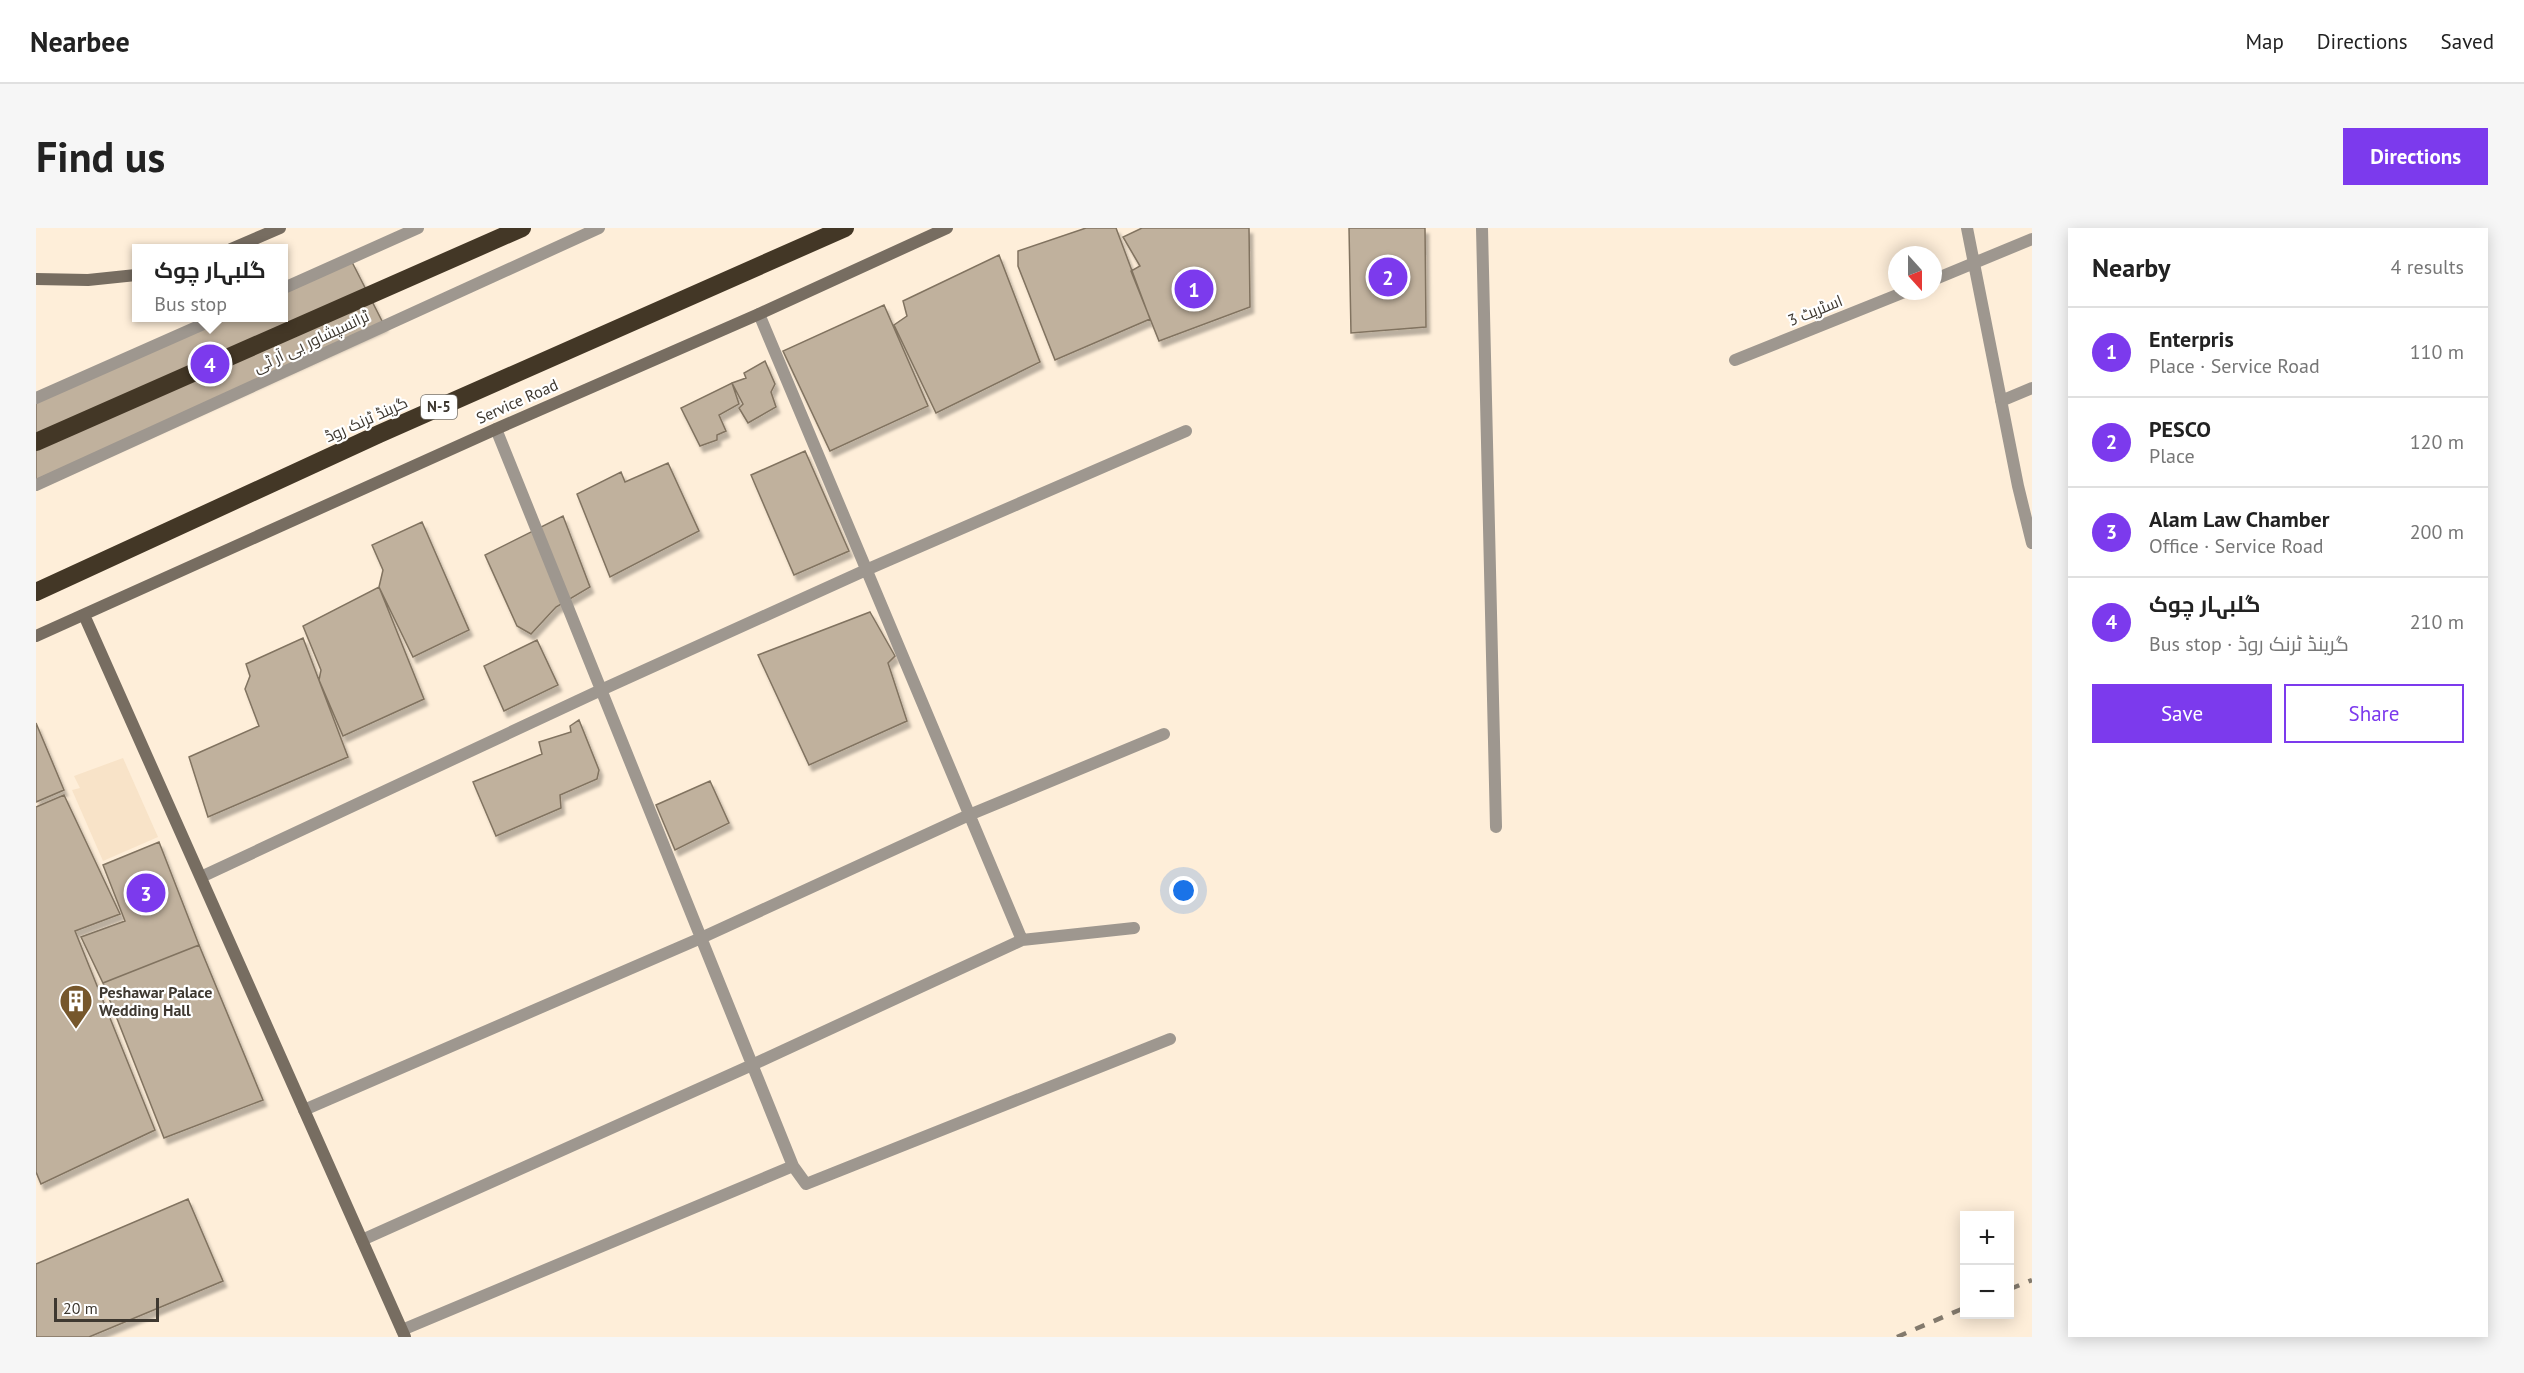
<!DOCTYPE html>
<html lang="en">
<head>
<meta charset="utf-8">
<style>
  body { margin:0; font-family:"PT Sans",Cairo,sans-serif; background:#f6f6f6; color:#222 }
  .controls { position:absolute; right:18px; bottom:18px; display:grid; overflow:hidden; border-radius:0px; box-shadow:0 3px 15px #0003 }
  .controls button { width:54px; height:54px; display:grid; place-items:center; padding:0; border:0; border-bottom:2px solid #e0e0e0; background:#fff; color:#222; font:30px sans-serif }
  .compass { position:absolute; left:1852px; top:18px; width:54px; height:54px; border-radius:50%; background:#fff; box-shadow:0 3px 15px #0003; rotate:159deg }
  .scale { position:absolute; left:18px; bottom:15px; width:105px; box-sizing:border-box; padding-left:6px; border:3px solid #3e3830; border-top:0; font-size:16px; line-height:21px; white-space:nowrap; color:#3e3830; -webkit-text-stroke:4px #fff; paint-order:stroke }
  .you { position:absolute; left:1148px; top:663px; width:21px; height:21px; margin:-15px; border:4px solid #fff; border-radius:50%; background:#1a73e8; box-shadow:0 0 0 9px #1a73e833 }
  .badge { display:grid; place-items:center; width:39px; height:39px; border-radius:50%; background:#7c3aed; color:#fff; font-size:20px; font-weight:700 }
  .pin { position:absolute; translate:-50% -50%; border:3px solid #fff; box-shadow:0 2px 6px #0006 }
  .popup { position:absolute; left:96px; top:16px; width:156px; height:78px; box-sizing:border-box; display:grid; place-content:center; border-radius:0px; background:#fff; filter:drop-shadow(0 2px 4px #0005); font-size:20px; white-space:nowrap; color:#767676 }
  .popup b { font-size:22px; color:#222 }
  .popup::after { content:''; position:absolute; left:50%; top:100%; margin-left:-12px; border:12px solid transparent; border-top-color:#fff }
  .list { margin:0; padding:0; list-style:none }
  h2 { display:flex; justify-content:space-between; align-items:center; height:78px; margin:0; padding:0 24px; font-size:26px }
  h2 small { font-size:20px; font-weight:400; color:#767676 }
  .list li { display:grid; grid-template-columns:39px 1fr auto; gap:18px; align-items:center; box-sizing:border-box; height:90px; padding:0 24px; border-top:2px solid #e0e0e0 }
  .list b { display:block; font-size:22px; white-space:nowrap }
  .list p { margin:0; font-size:20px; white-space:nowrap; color:#767676 }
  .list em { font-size:20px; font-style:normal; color:#767676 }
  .actions { display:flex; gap:12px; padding:18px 24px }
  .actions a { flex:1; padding:14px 0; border:2px solid #7c3aed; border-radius:0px; text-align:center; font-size:21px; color:#7c3aed }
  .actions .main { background:#7c3aed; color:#fff }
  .map { position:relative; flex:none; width:1996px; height:1109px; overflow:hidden; border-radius:0px }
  header { display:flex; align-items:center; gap:36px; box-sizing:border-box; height:84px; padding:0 30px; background:#fff; border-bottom:2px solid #e0e0e0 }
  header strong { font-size:28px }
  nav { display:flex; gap:33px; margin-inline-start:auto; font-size:21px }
  .intro { display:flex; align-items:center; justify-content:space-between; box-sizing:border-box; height:144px; padding:0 36px }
  h1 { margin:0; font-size:42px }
  .button { padding:15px 27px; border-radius:0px; background:#7c3aed; color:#fff; font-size:21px; font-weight:700 }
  main { display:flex; gap:36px; padding:0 36px }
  aside { flex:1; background:#fff; border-radius:0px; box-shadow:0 3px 15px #0003 }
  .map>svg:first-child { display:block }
  .built { fill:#f8e3c8 }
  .building { fill:#c0b19d; stroke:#817360; stroke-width:1.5; filter:url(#shadow) }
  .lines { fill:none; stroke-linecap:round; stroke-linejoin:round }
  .lane { stroke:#9e978f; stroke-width:12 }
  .street { stroke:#9e978f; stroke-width:12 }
  .secondary { stroke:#776d61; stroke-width:12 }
  .highway { stroke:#433726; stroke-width:18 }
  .rail { stroke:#837a6d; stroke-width:4.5; stroke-dasharray:10 10; stroke-linecap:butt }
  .labels { text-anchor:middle; stroke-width:4.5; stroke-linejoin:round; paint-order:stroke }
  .shield { fill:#fff; stroke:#78746e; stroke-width:1.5 }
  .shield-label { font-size:15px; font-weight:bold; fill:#3e3830 }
  .street-label { font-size:16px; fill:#3e3830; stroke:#fff }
  .poi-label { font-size:16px; font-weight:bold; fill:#3e3830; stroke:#fff; text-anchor:start }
</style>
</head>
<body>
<header>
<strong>Nearbee</strong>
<nav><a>Map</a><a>Directions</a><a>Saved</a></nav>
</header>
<div class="intro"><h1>Find us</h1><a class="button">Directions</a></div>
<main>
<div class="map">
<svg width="1996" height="1109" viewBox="0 0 1996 1109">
  <defs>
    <filter id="shadow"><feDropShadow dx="3.5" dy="6" stdDeviation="1.5" flood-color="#0004"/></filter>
  </defs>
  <rect width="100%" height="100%" fill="#feeed9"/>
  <path class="built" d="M87 530 122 609 67 633 36 562 44 560 38 548Z"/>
  <path class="building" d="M1050 0H1080L1114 91 1019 132 982 38V23Z
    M1106 0H1213L1214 79 1123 113 1095 43 1104 38 1087 9Z
    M1313 0H1389L1390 99 1315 105Z
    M963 27 1004 134 900 185 858 97 871 88 867 73Z
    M316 34 348 97 0 252V174L191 90H248V65Z
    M848 77 892 178 794 223 747 123Z
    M729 133 739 156 735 164 740 179 712 195 703 180 707 176 696 155 710 150 708 145Z
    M696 155 703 176 683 187 690 203 681 207V212L664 218 645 180Z
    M769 223 813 323 758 347 715 247Z
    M632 235 663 303 574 349 541 266 585 244 589 254Z
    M527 288 554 359 520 379 495 406 481 398 449 327Z
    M386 294 433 402 377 429 343 359 347 342 336 317Z
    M343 359 388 471 307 508 283 452 285 442 267 398Z
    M834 384 859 428 852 435 871 493 773 537 722 427Z
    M267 410 312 529 172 589 153 529 223 498 209 461 214 448 210 436Z
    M501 412 522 457 468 483 448 438Z
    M543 492 563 542 561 551 524 567 525 580 460 608 437 554 506 526 503 514 535 504 534 498Z
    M0 495 28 562 0 574Z
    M674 553 693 595 639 622 620 577Z
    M28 567 84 686 39 703 119 902 5 956 0 944V579Z
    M123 614 163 717 67 755 45 709 89 693 67 637Z
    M163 717 227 872 128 910 67 755Z
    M152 971 187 1053 53 1109H0V1036Z"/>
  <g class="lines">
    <path class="lane" d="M248 60 382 0
      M0 170 181 90
      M0 257 563 0"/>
    <path class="street" d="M1446 0 1460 599
      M1931 0 1982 258 1996 315
      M1897 52 1996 11
      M723 86 986 712
      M1699 132 1871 63
      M1965 173 1996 160
      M460 201 757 938 770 956 1134 811
      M165 649 565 462 830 342 1150 203
      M268 882 665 710 933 587 1128 506
      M326 1012 716 837 986 712 1098 700
      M366 1102 757 938"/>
    <path class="secondary" d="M195 21 244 0
      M0 51 52 52 100 47
      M48 387 369 1109
      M0 408 460 201 723 86 911 0"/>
    <path class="highway" d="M0 214 486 0
      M0 364 343 206 809 0"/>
    <path class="rail" d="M1974 1061 1996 1052
      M1861 1109 1928 1080"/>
  </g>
  <defs>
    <g id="building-pin" transform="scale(1.725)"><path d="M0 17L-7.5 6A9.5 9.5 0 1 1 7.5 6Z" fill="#76572c" stroke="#fff"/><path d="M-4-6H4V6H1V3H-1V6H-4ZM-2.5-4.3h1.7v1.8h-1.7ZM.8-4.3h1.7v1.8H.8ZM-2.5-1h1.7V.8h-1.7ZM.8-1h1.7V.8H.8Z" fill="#fff"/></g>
  </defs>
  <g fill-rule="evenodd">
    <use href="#building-pin" x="40" y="773"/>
  </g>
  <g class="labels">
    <rect class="shield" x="385" y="167" width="36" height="24" rx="4.5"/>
    <g class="shield-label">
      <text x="403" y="184">N-5</text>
    </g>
    <g class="street-label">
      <text transform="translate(1779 82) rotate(-22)" y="6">اسٹریٹ 3</text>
      <text transform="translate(275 113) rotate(-25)" y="6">ٹرانسپشاور بی آر ٹی</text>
      <text transform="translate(481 173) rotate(-24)" y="6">Service Road</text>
      <text transform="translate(330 191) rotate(-24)" y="6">گرینڈ ٹرنک روڈ</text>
    </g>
    <g class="poi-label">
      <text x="63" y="770">Peshawar Palace<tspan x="63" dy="18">Wedding Hall</tspan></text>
    </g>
  </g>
</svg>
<div class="controls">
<button>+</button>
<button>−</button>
</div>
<svg class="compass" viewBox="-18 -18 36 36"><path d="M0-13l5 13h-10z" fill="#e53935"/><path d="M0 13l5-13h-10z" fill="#767676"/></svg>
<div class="scale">20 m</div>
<div class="you"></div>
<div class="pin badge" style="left:1158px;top:61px">1</div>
<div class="pin badge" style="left:1352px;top:49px">2</div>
<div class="pin badge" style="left:110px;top:665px">3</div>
<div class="pin badge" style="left:174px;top:136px">4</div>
<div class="popup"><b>گلبہار چوک</b>Bus stop</div>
</div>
<aside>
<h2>Nearby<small>4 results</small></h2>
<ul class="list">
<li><span class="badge">1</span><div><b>Enterpris</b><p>Place · Service Road</p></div><em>110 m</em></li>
<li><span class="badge">2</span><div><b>PESCO</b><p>Place</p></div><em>120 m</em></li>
<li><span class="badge">3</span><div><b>Alam Law Chamber</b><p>Office · Service Road</p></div><em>200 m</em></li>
<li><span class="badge">4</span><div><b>گلبہار چوک</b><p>Bus stop · گرینڈ ٹرنک روڈ</p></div><em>210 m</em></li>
</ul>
<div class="actions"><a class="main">Save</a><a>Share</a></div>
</aside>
</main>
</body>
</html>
